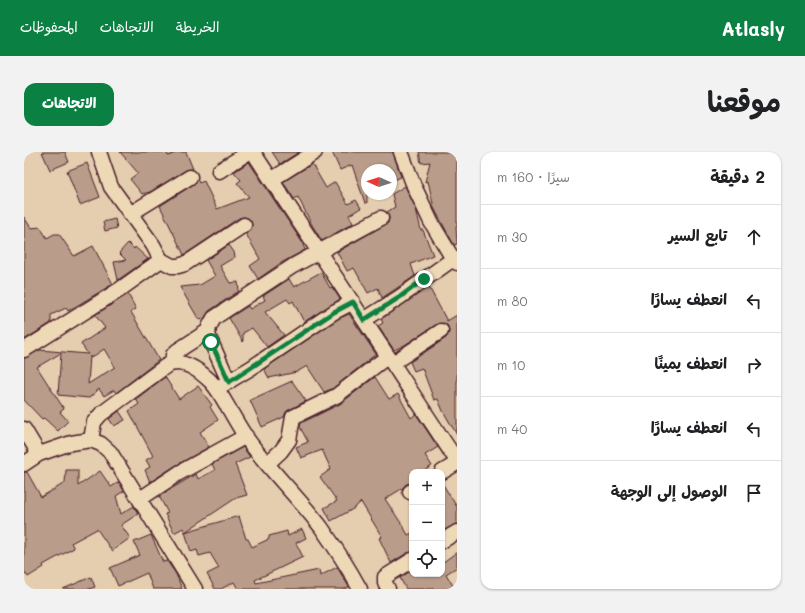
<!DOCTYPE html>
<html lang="ar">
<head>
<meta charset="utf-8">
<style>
  body { margin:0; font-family:Mali,"Playpen Sans Arabic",sans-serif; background:#f2f2f2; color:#202124; direction:rtl }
  .controls { position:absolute; right:12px; bottom:12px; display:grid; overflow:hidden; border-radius:8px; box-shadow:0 1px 3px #0004 }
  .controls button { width:36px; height:36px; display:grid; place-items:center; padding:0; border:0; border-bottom:1px solid #e0e0e0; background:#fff; color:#202124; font:20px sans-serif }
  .compass { position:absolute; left:337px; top:12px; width:36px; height:36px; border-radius:50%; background:#fff; box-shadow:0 1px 3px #0004; rotate:273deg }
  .stop { position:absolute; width:12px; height:12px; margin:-9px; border:3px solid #0b8043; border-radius:50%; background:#fff }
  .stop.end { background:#0b8043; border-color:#fff; box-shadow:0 1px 4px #0008 }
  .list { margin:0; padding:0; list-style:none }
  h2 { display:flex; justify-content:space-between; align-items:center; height:52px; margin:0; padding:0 16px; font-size:17px }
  h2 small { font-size:13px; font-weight:400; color:#757577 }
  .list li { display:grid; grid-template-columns:26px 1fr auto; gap:12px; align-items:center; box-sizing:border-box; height:64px; padding:0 16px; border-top:1px solid #e0e0e0 }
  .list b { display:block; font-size:15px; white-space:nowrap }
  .list em { font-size:13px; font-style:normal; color:#757577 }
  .icon { flex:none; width:22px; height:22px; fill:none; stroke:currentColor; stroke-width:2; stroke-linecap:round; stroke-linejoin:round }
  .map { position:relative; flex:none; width:433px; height:437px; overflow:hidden; direction:ltr; border-radius:12px }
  header { display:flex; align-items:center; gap:24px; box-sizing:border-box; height:56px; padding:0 20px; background:#0b8043; color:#fff }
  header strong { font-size:19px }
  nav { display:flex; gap:22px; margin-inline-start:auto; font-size:14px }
  .intro { display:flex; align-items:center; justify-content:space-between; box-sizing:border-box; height:96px; padding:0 24px }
  h1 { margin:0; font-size:28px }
  .button { padding:10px 18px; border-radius:12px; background:#0b8043; color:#fff; font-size:14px; font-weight:700 }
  main { display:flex; gap:24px; padding:0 24px }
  aside { flex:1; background:#fff; border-radius:12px; box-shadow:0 1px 3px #0004 }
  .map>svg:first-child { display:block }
  .building { fill:#b99d8a; stroke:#4a1f2b; fill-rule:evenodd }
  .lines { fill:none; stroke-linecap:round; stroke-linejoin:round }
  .minor-casing { stroke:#4a1f2b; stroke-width:17 }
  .minor { stroke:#eed9b7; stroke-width:14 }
  .route { stroke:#0b8043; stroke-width:5 }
</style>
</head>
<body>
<header>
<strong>Atlasly</strong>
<nav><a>الخريطة</a><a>الاتجاهات</a><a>المحفوظات</a></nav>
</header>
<div class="intro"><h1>موقعنا</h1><a class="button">الاتجاهات</a></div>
<main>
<aside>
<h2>2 دقيقة<small>سيرًا · 160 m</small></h2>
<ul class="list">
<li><svg class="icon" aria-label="ahead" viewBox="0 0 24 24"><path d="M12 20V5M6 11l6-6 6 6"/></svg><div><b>تابع السير</b></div><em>30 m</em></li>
<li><svg class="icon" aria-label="left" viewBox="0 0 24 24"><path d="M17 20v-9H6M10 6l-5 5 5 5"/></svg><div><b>انعطف يسارًا</b></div><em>80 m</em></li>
<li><svg class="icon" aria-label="right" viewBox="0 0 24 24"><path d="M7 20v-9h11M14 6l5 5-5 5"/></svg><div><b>انعطف يمينًا</b></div><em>10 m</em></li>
<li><svg class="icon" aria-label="left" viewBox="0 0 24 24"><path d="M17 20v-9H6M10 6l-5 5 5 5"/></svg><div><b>انعطف يسارًا</b></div><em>40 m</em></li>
<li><svg class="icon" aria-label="arrive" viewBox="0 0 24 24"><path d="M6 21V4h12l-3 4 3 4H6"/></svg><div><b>الوصول إلى الوجهة</b></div></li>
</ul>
</aside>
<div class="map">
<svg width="433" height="437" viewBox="0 0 433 437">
  <rect width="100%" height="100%" fill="#e4ceaf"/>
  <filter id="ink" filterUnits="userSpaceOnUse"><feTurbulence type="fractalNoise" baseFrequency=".025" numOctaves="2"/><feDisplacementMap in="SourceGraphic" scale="8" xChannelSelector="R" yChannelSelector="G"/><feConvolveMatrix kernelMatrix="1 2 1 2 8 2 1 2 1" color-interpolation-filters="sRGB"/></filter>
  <g filter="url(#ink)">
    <path class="building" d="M18 0H41L45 10 26 18Z
      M96 0H143L144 4 154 0H162L169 17 162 18 126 40 118 42 106 27 114 21Z
      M248 0H275L256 12Z
      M308 0H369L377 25 367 29V18H343V51H341L328 13 316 18Z
      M395 0H433V75H432L433 92 430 93 410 56 404 29 401 30 406 10 397 11Z
      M225 10 278 90 281 98 257 111 234 127 226 114 236 107 222 82 227 77 228 73 227 69 224 66 220 65 215 66 160 103 136 54 170 32 174 28 175 31 180 29 193 57 225 45 213 31 217 28 210 20Z
      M63 11 76 45 56 53 43 19Z
      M288 12 302 36 311 30 324 52 332 48 337 56 325 63 329 71 298 89 288 73 274 45 270 47 259 30Z
      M381 34 392 57 397 78H399L409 103 387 112 391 124 358 146 354 136 344 141 330 116 323 119 313 100 364 71 365 66 363 60 371 55 368 42Z
      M0 65 7 76 16 75 23 86 30 82H35L50 104 69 94 89 132 44 159 42 156 27 163V171L0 188Z
      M91 67 93 76 81 79 79 70Z
      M104 91 110 97 111 95 124 107 94 128 90 110 102 108 95 101Z
      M205 93 210 100 211 105 196 114 206 131 214 130 215 139 185 159 180 167 175 168 156 135 176 133 191 124 182 108Z
      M297 120 306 136 308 135 316 147 280 170 269 149 266 151 263 147 241 160 260 183 243 195 228 176 219 181V190L205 166 224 154 226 157 241 148 239 144 265 127 270 135Z
      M405 135 423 169 433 163V283L419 259 414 247 410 248 398 216 390 219 386 210 422 186 425 179 424 174 420 171 413 172 379 194 370 198 354 174 359 171 357 167Z
      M104 142 112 157 107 160 135 208 92 241 90 238 80 244 75 237 65 246 34 243 37 201 13 215 40 257 36 260 44 269 34 279 20 266 18 267 0 248V206L15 198 64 202 57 192 81 176 71 163ZM80 197 91 215 64 232 66 204 67 206Z
      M325 162 352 202 308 237 300 240 283 214 273 220 245 226 240 217 314 167Z
      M141 225 155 247 174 234 188 253 186 255 194 268 176 280 185 295 151 314 126 330 121 318 126 315 122 308 129 304 105 259 115 252 112 247Z
      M351 225 365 247 374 242 387 266 392 262 414 295 401 303 408 314 398 320H388V331L382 332 379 336 361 347 379 374 384 383 388 381V400L383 401 367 411 355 386 358 385 337 350 329 357 307 369 300 356 313 349 296 325 307 317 298 298 277 306 272 295 284 290 276 275 277 271 316 252Z
      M268 229 282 249 265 258 262 260 260 265 238 275 226 248Z
      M95 259 101 268 90 274 85 267Z
      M219 295 226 305 211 312 223 343 212 346 161 380 159 376 150 381 141 362 144 361 135 344 172 322 174 327 191 318 188 312Z
      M42 318H54V334L76 319 87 335 95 330 100 339 92 344 97 362 110 354 114 362 97 373 106 386 88 399 73 377 47 391 50 396 19 413 20 415 4 425 0 419V320H3L17 345 41 331Z
      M418 331 433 355V372L418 379Z
      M215 364 222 387H224L228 395 245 387V384L263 379 264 384 278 377 282 386 272 391 279 405 231 428 232 431 295 418 296 424 313 415 325 435 321 437H214L210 430 197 437H191L183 422 195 416 186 401 175 404 173 398 167 400 161 380Z
      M127 383 139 410 143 409 152 422 158 437H129L123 421 94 434 86 416 116 403 110 390Z
      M433 400V415L422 422 431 437H382L376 426 388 418V422H418V411Z
      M67 425 71 435 65 437H39Z"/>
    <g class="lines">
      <g class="minor-casing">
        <path id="minor" d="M75 0 87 35 129 93 137 108 148 114H154L161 112 220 73
          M229 0 433 309
          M377 0 390 34 407 70 429 107 433 111
          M195 19 225 0
          M247 28 291 0
          M106 62 166 25
          M340 168 376 145 429 107
          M0 198 95 138 137 108
          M148 211 149 203 153 199 184 179
          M369 211 417 179
          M205 230 184 183 185 175 190 166 269 114 357 66
          M197 234 227 216 310 160 329 150
          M0 277 15 302
          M67 288 70 270 77 262 142 214C156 206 172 216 183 226 193 234 197 244 204 255 212 269 220 284 230 296 251 323 276 348 297 375 311 395 324 415 336 437
          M0 312 15 302 47 291 67 288 77 292 86 300 171 437
          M243 312 257 299 265 288 269 265 312 244 363 205
          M418 320 433 311
          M386 340 388 339
          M116 347 155 321 222 284
          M418 389 433 380
          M364 437 361 431V425L388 408"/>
      </g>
      <use href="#minor" class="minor"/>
    </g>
  </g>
  <g class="lines" filter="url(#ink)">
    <path class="route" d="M187 190 205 230 310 160 329 150 340 168 376 145 400 127"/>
  </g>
</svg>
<div class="controls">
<button>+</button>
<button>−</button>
<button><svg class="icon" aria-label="locate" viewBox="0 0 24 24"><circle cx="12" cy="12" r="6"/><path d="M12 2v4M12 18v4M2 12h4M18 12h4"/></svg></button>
</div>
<svg class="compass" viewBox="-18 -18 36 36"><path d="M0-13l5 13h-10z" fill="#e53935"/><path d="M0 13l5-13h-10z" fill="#757577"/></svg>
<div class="stop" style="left:187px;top:190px"></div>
<div class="stop end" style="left:400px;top:127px"></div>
</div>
</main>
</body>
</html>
